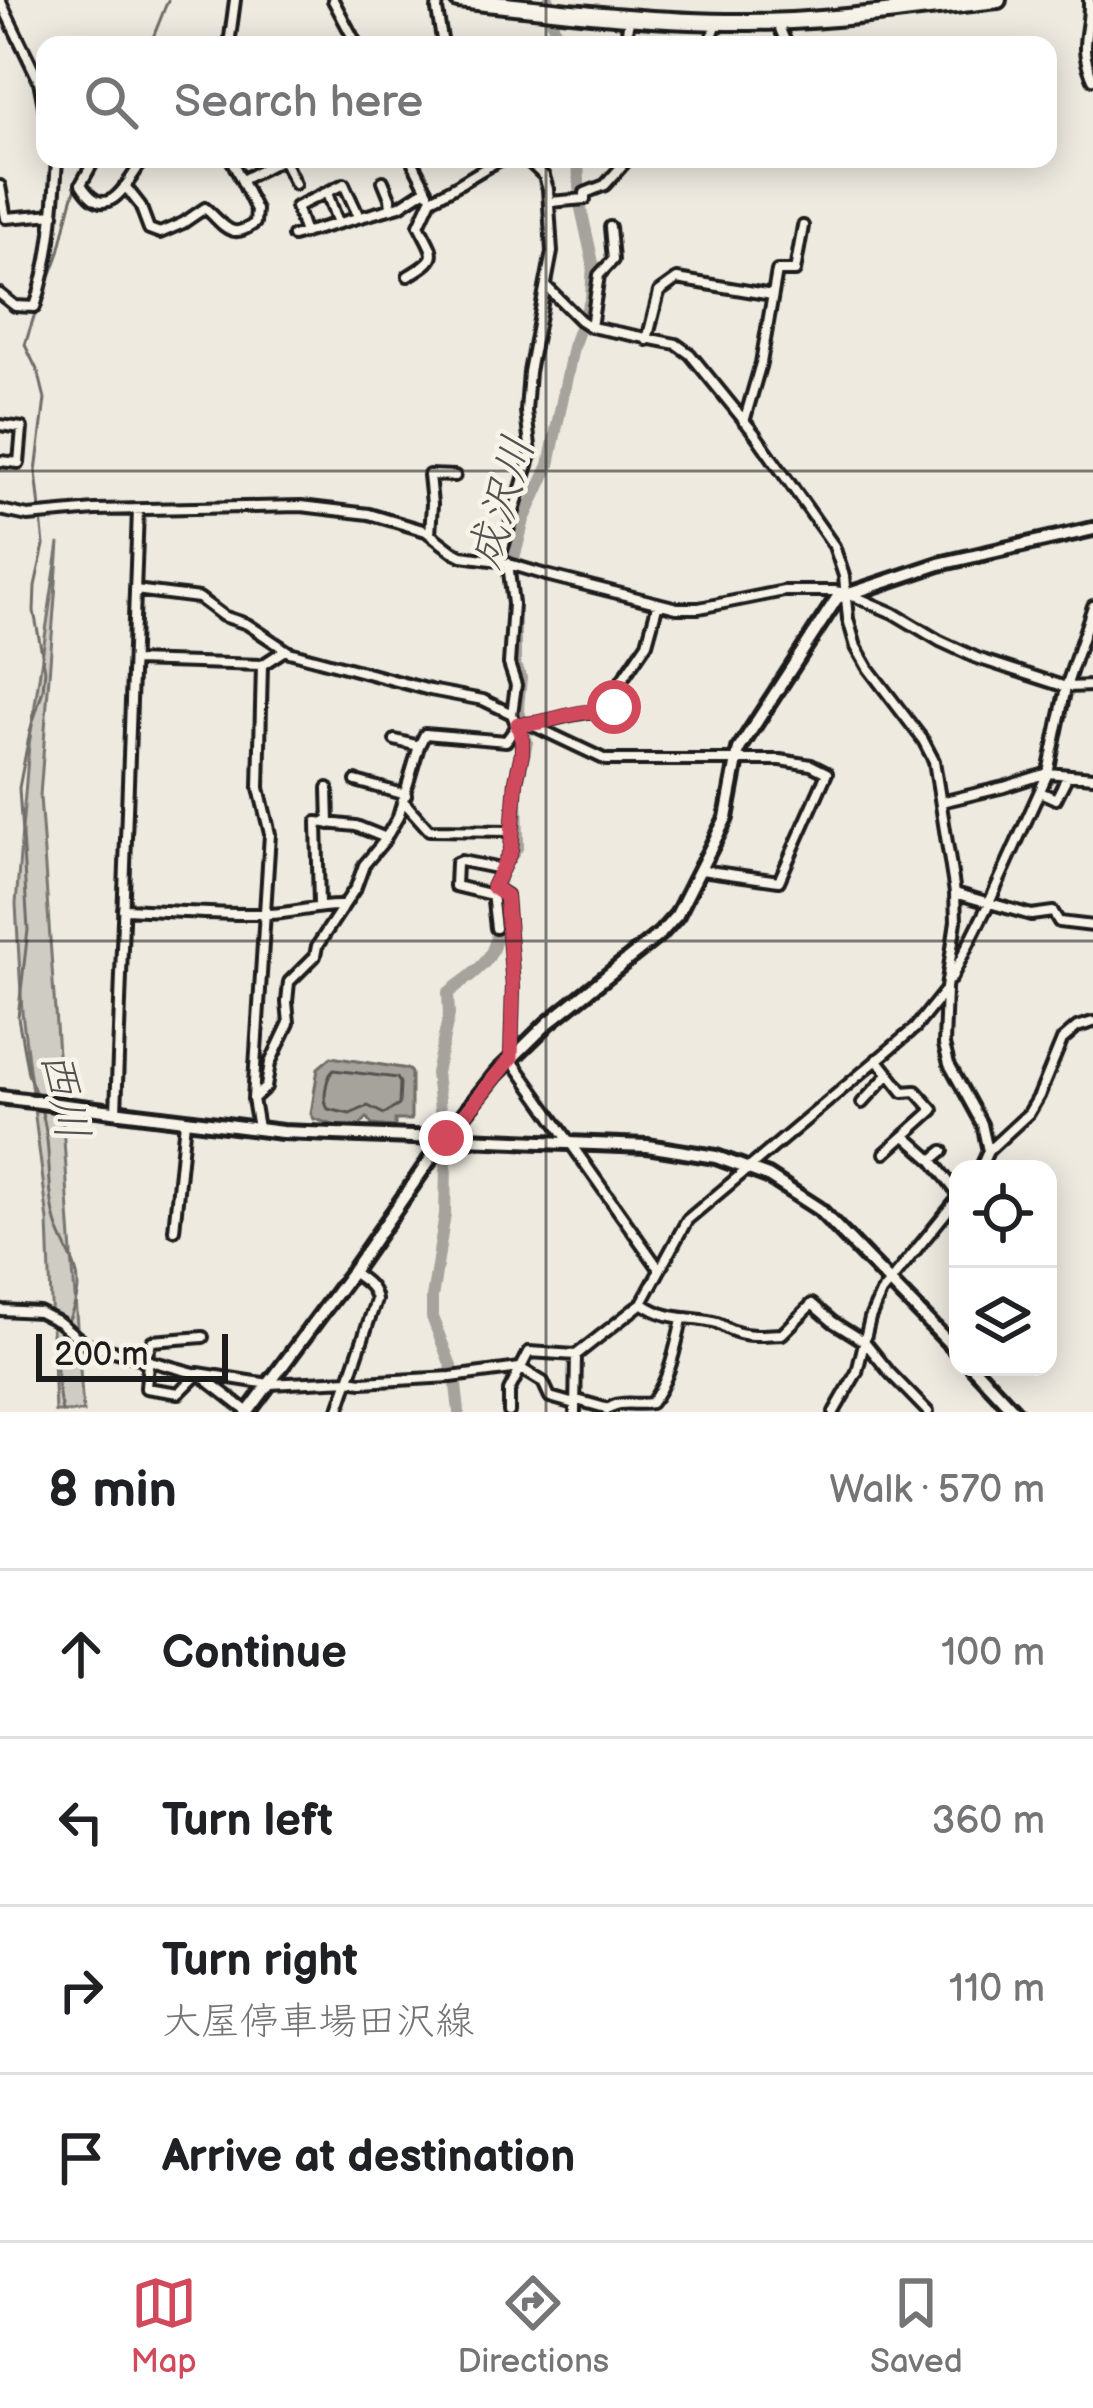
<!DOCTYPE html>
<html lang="en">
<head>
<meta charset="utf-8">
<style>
  body { margin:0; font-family:"Balsamiq Sans","Klee One",sans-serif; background:#f2f2f2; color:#202124 }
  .controls { position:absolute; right:36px; bottom:36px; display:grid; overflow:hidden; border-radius:24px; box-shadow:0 6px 30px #0003 }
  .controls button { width:108px; height:108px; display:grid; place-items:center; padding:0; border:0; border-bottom:3px solid #e0e0e0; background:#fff; color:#202124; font:60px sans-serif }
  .scale { position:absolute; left:36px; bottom:30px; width:192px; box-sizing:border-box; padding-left:12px; border:6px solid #1c1c1c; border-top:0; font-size:33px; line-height:42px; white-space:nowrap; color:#1c1c1c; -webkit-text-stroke:9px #f7f3e8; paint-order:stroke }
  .stop { position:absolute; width:36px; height:36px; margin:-27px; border:9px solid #d1495b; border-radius:50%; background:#fff }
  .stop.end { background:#d1495b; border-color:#fff; box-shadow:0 3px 12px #0008 }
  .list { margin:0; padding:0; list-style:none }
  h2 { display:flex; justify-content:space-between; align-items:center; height:156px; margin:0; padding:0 48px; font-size:51px }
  h2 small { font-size:39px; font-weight:400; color:#757577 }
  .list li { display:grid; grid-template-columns:78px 1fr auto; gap:36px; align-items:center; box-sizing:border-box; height:168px; padding:0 48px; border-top:3px solid #e0e0e0 }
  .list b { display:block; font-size:45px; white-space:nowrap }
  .list p { margin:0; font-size:39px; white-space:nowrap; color:#757577 }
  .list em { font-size:39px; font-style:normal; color:#757577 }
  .icon { flex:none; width:66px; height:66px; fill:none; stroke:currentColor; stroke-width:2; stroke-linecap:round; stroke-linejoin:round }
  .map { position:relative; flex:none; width:1093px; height:1412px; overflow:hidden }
  .search { position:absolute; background:#fff; box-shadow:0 6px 30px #0003; left:36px; right:36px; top:36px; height:132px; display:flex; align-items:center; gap:30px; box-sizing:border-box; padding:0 42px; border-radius:24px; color:#757577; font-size:45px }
  .sheet { height:828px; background:#fff }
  nav { display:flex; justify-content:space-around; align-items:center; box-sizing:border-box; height:168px; border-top:3px solid #e0e0e0; background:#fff; font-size:33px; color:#757577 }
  nav a { display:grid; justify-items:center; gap:6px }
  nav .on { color:#d1495b }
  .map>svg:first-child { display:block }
  .green { fill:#cfccc3; stroke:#767470; stroke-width:3 }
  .water { fill:#a6a39d; stroke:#6f6d69; stroke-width:3 }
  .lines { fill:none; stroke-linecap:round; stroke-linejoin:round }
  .shore { stroke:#535250; stroke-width:3 }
  .stream { stroke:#6f6d69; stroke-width:3 }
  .river { stroke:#a6a39d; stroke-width:12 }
  .minor-casing { stroke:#1c1c1c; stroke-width:16 }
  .major-casing { stroke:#1c1c1c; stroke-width:20 }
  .highway-casing { stroke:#1c1c1c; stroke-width:22 }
  .minor { stroke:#f7f3e8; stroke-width:8 }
  .major { stroke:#f7f3e8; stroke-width:10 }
  .highway { stroke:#f7f3e8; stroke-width:14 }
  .route { stroke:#d1495b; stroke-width:15 }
  .grid { fill:none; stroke:#1c1c1c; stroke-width:3; stroke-opacity:0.55 }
  .labels { text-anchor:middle; stroke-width:9; stroke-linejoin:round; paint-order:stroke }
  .water-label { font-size:45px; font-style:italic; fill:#535250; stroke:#f7f3e8 }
</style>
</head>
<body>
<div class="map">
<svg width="1093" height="1412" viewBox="0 0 1093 1412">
  <rect width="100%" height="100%" fill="#eeeae0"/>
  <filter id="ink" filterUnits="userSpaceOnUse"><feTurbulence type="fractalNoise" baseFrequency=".00833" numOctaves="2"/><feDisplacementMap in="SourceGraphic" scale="24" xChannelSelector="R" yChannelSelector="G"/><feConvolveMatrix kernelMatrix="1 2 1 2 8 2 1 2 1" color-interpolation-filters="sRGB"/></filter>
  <g filter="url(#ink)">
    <path class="green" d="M59 543 40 796 83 1412H55L48 1221 22 1012 16 904 29 745Z"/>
    <path class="water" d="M331 1057 408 1069 411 1073V1120H395V1127L372 1125 367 1118 359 1126H337L314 1119 311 1114 318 1068Z"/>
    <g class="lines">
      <path class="shore" d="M334 1070 397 1078 400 1083 399 1105 384 1114 368 1106 350 1114 328 1109C322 1100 326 1076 334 1070Z"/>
      <path class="stream" d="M150 45 168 0
        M43 293C48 281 54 267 58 255 67 225 69 194 86 167
        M37 307 25 345 39 374 45 399 36 472 44 545 35 586 34 611 45 670 43 690 30 731 19 788 28 930 18 1017 28 1074 37 1097
        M40 1106C53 1144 45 1186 57 1225 63 1246 78 1263 78 1285 78 1307 63 1327 59 1347 54 1367 58 1392 62 1412"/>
      <path class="river" d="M549 0V10L559 45
        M510 574 524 520 549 465 573 347 591 298 593 263 580 204 578 159
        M509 860 518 846 517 788 527 742 518 707 521 678 515 665V618
        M459 1412 455 1376 432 1317V1298L445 1214 446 1167 436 1073 449 1015 448 993C460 983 475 974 485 962 505 938 494 907 500 879"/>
      <g class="minor-casing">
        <path id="minor" d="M0 0 39 81 45 111
          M333 0 357 45
          M438 0 437 10 443 45
          M1089 0C1090 34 1077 44 1093 79
          M777 22 787 45
          M229 45 235 0
          M625 45 629 19
          M709 45 717 23
          M95 159 81 184C105 223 123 190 139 166
          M283 159 295 184
          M411 159 428 192
          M886 159 888 161
          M242 180 282 159
          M383 181 390 198 391 208
          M0 186 6 218 54 214
          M125 186 140 205 149 229 160 233 183 223 205 208C224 224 230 242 255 223L256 210 231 159
          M327 193 338 223
          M550 202 585 199V193L605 185 628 159
          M305 233 296 207 344 184 359 217
          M293 236 400 206 426 189
          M408 276C441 256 435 257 419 225L431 199C458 187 476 172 502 159
          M546 286 580 320 591 327 676 344 690 354 755 434 834 546 844 576 848 619 856 647 868 668 923 740 934 761 955 893 956 921 946 988 944 1045 949 1064 982 1124 988 1151
          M0 294 15 306 35 307C51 259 54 209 57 159
          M591 327 599 275 613 260 610 227
          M647 340 659 292 677 279 772 295
          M744 422 761 363 777 271H795L803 226
          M0 425 22 428 19 463 0 461
          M0 510 28 516 95 510 301 506 369 514 426 531 452 551 462 556 499 561 546 575 677 608H699L784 591H834L847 593 893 613 940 641 977 658 1066 687 1093 686
          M430 534 432 504 429 475 455 476
          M499 561 531 455 526 411 529 372 552 252 548 189 544 176 526 159
          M508 563 513 604 509 664 516 685 512 714 522 740V753L516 781 511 850 493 887 506 895 513 987 511 1059 660 1270
          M135 590 199 598 223 616 247 624 289 652 430 690 483 700 512 714
          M133 661 262 665 259 788 270 834 253 1099 258 1128
          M262 665 285 650
          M518 724C540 725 560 716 582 713 594 711 602 711 614 707L622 680 647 643 658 603
          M530 724 606 760H780L811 765 827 773 779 881 701 870
          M395 740 419 746
          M356 781 406 795
          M328 788 329 824
          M1040 792 1056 799 1068 775
          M404 802 429 830 512 831
          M941 802 1004 787 1048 773 1093 777
          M492 893 496 928
          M955 893 1031 915 1053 912 1059 922 1093 926
          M492 895 455 886 456 863 461 861 501 869
          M319 905 317 822 356 826 386 838
          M123 909C171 911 219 915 267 914 293 914 316 905 342 906
          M951 979 989 903 1048 773 1066 687 1093 606
          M877 1059 903 1092 916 1091 933 1110 885 1153
          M255 1097 266 1087 270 1063 289 1023 287 1002 289 982 315 956 317 946 356 887 364 865 384 841 398 817 419 746 425 734 506 741 517 726
          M862 1103 887 1076
          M116 1112 138 510
          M905 1136 932 1160 958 1194
          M932 1160 943 1151
          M980 1169 988 1151 1029 1113 1039 1096 1062 1040 1077 1027 1093 1022
          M174 1230 185 1121
          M642 1303C671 1323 688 1315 717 1323 722 1325 727 1329 733 1331 748 1337 766 1335 782 1334L812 1304 833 1322 865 1342 890 1373 928 1412
          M0 1310 39 1312 59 1322 84 1343 198 1374
          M144 1361 152 1341 203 1337
          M148 1362 146 1388 179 1393 198 1374
          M198 1373 269 1384 349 1380 362 1382 451 1377 520 1368 543 1382 550 1397 571 1403 577 1400 609 1409
          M204 1378 248 1412
          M607 1410C619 1399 636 1406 651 1403 670 1380 675 1348 682 1320
          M338 1412 376 1300C374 1286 363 1280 352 1272
          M509 1412V1391L529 1352 576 1355 642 1303 687 1220 915 1028 944 992
          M575 1412 576 1355
          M834 1412 857 1372 870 1318 881 1293 958 1198"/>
      </g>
      <g class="major-casing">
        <path id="major" d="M0 1097 282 1132 647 1146 716 1157 768 1176 819 1209 958 1352
          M973 1367 1015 1412
          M248 1412 352 1272 445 1138 496 1074 548 1023 661 933 677 915 726 818 739 749 837 598 939 564 1093 529"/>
      </g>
      <g class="highway-casing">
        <path id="highway" d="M458 0C552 10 646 22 741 22 827 23 913 9 998 0"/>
      </g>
      <use href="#minor" class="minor"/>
      <use href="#major" class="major"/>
      <use href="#highway" class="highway"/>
    </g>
  </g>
  <g class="lines" filter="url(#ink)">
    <path class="route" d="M446 1138 511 1058 513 987 506 896 493 887 511 850 516 781 522 753V740L518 724C541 725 562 715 585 712 596 711 603 711 614 707"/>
  </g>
  <path class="grid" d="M546 0V45M546 159V1412M0 471H1093M0 941H1093"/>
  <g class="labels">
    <g class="water-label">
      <text transform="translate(500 502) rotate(-74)" y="16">成沢川</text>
      <text transform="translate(66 1095) rotate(78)" y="16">西川</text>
    </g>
  </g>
</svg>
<div class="controls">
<button><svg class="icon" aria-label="locate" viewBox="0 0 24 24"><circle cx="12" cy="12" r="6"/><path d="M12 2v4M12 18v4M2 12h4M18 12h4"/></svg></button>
<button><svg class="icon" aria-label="layers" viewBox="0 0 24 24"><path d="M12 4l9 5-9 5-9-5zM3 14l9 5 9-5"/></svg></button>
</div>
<div class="scale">200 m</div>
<div class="stop" style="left:614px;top:707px"></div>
<div class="stop end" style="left:446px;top:1138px"></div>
<div class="search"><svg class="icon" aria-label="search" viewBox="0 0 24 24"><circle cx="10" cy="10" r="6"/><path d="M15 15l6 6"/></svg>Search here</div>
</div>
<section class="sheet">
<h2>8 min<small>Walk · 570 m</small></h2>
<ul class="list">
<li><svg class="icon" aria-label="ahead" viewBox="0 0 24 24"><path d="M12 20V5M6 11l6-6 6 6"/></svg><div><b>Continue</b></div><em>100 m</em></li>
<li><svg class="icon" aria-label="left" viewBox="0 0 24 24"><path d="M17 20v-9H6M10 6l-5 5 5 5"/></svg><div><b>Turn left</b></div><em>360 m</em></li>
<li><svg class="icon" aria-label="right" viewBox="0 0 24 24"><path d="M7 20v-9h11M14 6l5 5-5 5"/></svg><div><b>Turn right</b><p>大屋停車場田沢線</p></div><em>110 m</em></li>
<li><svg class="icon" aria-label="arrive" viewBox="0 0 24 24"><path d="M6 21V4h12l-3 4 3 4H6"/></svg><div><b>Arrive at destination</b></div></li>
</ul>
</section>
<nav>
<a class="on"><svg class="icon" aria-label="map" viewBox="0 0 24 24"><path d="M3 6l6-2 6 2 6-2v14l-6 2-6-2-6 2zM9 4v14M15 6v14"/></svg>Map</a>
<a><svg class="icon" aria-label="directions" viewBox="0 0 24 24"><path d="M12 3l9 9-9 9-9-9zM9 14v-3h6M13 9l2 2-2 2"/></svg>Directions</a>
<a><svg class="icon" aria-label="saved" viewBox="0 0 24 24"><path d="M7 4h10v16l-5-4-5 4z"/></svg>Saved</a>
</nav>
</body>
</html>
